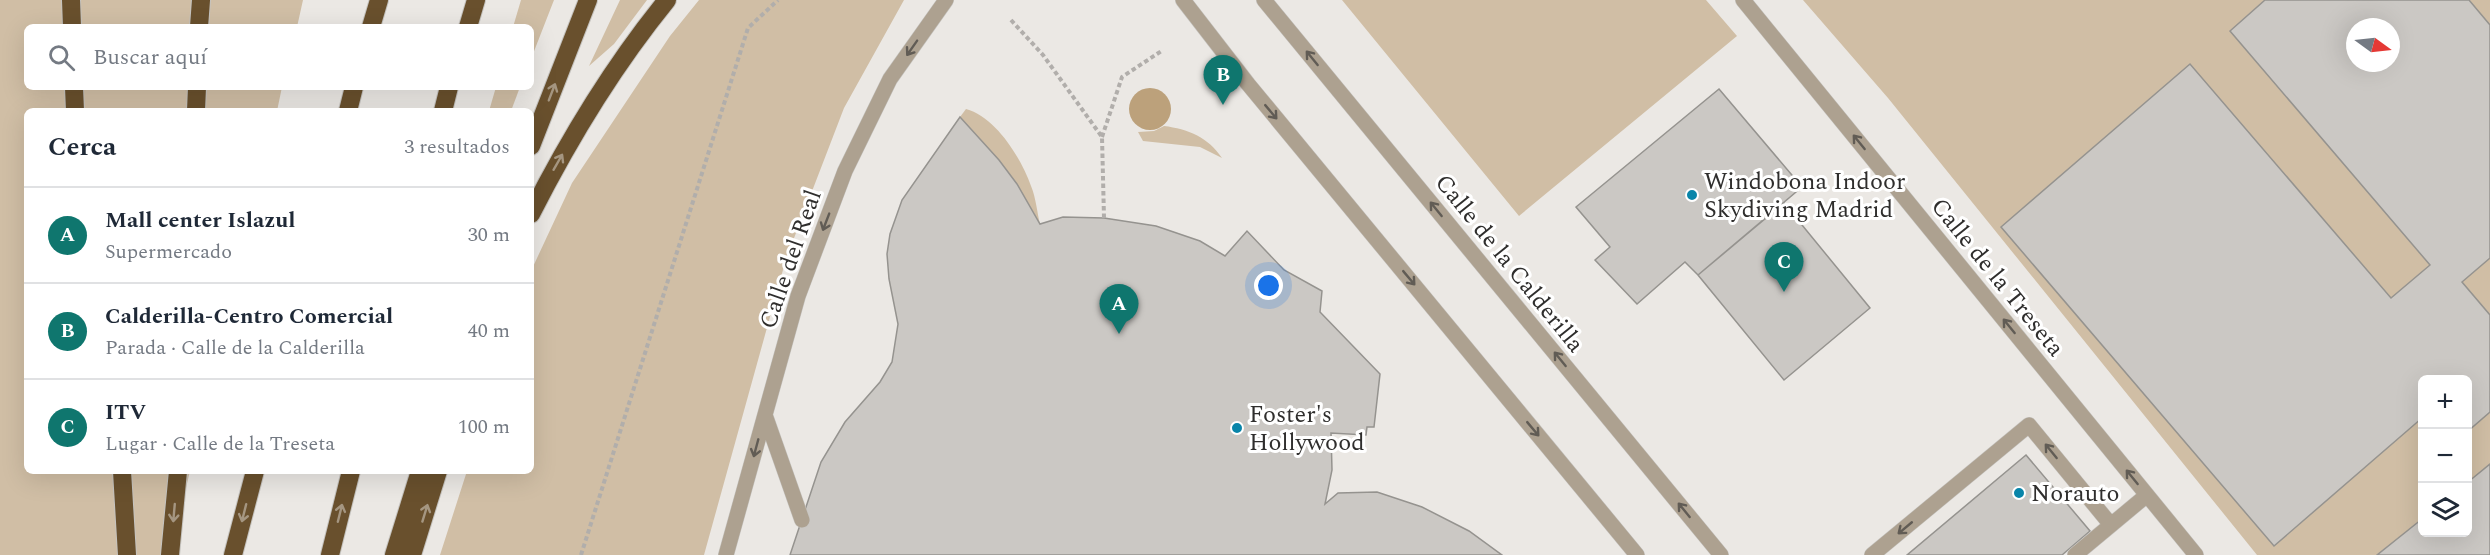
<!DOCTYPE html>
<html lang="es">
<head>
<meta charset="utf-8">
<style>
  body { margin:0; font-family:Spectral,serif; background:#f2f2f3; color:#1f2937 }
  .controls { position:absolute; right:18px; bottom:18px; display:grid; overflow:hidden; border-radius:9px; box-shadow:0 6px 24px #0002 }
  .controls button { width:54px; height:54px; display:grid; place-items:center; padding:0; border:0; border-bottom:2px solid #e0e1e3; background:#fff; color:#1f2937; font:30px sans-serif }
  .compass { position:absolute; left:2346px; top:18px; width:54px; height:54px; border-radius:50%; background:#fff; box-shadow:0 6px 24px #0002; rotate:105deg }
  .you { position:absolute; left:1269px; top:286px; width:21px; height:21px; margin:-15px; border:4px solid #fff; border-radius:50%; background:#1a73e8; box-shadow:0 0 0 9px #1a73e833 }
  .badge { display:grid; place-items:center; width:39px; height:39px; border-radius:50%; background:#0f766e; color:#fff; font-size:20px; font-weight:700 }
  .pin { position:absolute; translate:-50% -50px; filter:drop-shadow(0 2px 3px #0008) }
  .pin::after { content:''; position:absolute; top:32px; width:21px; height:18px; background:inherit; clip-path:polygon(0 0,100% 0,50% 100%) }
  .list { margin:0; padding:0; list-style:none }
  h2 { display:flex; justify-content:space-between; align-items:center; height:78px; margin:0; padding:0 24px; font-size:26px }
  h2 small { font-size:20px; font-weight:400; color:#747a83 }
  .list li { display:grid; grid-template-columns:39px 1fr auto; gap:18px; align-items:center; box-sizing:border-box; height:96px; padding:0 24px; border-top:2px solid #e0e1e3 }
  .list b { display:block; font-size:22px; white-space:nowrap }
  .list p { margin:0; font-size:20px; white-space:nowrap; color:#747a83 }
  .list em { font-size:20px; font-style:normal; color:#747a83 }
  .icon { flex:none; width:33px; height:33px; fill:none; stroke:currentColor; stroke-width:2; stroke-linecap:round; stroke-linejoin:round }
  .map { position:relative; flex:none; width:2490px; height:555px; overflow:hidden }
  .search { position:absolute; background:#fff; box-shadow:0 6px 24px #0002; left:24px; top:24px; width:510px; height:66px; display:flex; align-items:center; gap:15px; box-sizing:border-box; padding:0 21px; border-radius:9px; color:#747a83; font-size:22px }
  .panel { position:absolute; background:#fff; box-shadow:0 6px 24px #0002; left:24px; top:108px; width:510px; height:366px; border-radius:9px }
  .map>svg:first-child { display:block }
  .green { fill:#d0bea5; fill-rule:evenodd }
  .water { fill:#bca17b }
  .building { fill:#cbc8c4; stroke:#95938f; stroke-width:1.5; fill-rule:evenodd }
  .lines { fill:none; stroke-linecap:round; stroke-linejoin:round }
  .minor-casing { stroke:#c5c3bf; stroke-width:16 }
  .highway-casing { stroke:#c5c3bf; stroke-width:20 }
  .path { stroke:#b1aeab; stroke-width:4; stroke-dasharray:4.5 3; stroke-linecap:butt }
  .minor { stroke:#ada190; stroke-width:15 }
  .highway { stroke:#69502d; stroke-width:18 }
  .oneway { stroke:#615c55 }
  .oneway2 { stroke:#a59681 }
  .poi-dot { fill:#0985a9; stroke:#fff; stroke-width:2 }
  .labels { text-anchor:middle; stroke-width:6; stroke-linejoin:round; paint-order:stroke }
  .poi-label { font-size:24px; fill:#2f2e2d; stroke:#fff; text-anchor:start }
  .street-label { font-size:24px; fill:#2f2e2d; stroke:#fff }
</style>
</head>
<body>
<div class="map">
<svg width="2490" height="555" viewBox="0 0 2490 555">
  <rect width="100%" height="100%" fill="#ebe8e4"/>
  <path class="green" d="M0 0H303L297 27H27V87H282L277 111H27V471H190L170 555H0Z
    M521 0H554L531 59V27H513Z
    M620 0H647L614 44 589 66Z
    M699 0H904L844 108 786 259 704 555H440L467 471H531V271L572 183 670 36Z
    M1342 0H1706L1737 36 1519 216Z
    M1803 0H2490V555H2257L1888 98ZM2355 27H2391V63H2355ZM2422 380H2468V532H2422Z
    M496 87H520L511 111H489Z
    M966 109C996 117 1021 158 1031 186 1036 198 1037 212 1040 224 1018 183 991 150 960 117Z
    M1164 126C1188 129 1208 137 1222 158L1200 147 1143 141 1138 132 1154 131Z"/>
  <path class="water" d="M1129 109a21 21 0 1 1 42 0a21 21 0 1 1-42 0Z"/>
  <path class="building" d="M2265 0H2469L2490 25V258L2462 282 2490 315V412L2468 431V380H2422V418L2274 546 2001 227 2190 64 2391 298 2430 265 2230 31ZM2355 27H2391V63H2355Z
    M1719 89 1802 187 1698 275 1685 262 1637 304 1595 260 1610 247 1576 207Z
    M960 117 999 160 1017 184 1040 224 1063 217 1104 218 1156 226 1200 241 1225 256 1247 231 1284 270 1322 291 1320 312 1380 374 1374 427H1367L1366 435 1331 433 1332 470 1325 504 1338 493 1377 492 1422 507 1469 531 1502 555H790L821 462 845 422 880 382 892 362 898 324 889 279 887 254 890 234 902 200Z
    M1784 203 1870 308 1784 380 1698 275Z
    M2026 455 2090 531 2062 555H1907Z
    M2490 464V555H2377L2422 519V532H2468V482Z"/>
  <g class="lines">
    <g class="minor-casing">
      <path id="minor" d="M1183 0 1248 84 1637 555
        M1264 0 1721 555
        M1743 0 2196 555
        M765 415 802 520
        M2111 525 2147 495
        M726 555 798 296 845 171 890 79 946 0
        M1872 555 2029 425 2111 525 2075 555"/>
    </g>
    <g class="highway-casing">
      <path id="highway" d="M71 0 72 27
        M199 27 201 0
        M371 27 379 0
        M468 27 476 0
        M74 87 75 111
        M196 111 197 87
        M348 111 354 87
        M443 111 449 87
        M531 146 588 0
        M531 214C569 139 614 65 667 0
        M122 471 127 555
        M170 555 178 471
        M233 555 255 471
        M330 555 351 471
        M394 555 420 471
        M412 555 438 471"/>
    </g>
    <path class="path" d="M1011 20 1043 55 1102 137 1104 218
      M1102 137 1122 77 1163 50
      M581 555 748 28 778 0"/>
    <use href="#minor" class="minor"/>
    <use href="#highway" class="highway"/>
  </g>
  <defs><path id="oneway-shaft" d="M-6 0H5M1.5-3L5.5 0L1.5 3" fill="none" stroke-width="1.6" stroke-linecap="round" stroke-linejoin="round" transform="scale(1.5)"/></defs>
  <g class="oneway">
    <use href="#oneway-shaft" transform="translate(912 48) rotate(125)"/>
    <use href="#oneway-shaft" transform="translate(1312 58) rotate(-129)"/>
    <use href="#oneway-shaft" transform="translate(1271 112) rotate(50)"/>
    <use href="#oneway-shaft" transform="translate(1859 142) rotate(-129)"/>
    <use href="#oneway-shaft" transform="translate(1436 209) rotate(-129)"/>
    <use href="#oneway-shaft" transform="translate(826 222) rotate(111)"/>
    <use href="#oneway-shaft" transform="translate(1409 278) rotate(50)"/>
    <use href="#oneway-shaft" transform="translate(2009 326) rotate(-129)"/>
    <use href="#oneway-shaft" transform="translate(1560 359) rotate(-129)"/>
    <use href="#oneway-shaft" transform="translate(1533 429) rotate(50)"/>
    <use href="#oneway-shaft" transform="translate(756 448) rotate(105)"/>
    <use href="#oneway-shaft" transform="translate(2051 451) rotate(-129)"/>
    <use href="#oneway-shaft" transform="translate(2132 477) rotate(-129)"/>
    <use href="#oneway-shaft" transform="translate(1684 510) rotate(-129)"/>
    <use href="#oneway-shaft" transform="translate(1905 528) rotate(140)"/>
  </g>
  <g class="oneway2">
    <use href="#oneway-shaft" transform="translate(552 92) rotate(-69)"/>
    <use href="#oneway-shaft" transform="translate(558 162) rotate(-60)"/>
    <use href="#oneway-shaft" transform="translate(174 513) rotate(95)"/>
    <use href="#oneway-shaft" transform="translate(244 513) rotate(104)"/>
    <use href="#oneway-shaft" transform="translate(340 513) rotate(-76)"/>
    <use href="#oneway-shaft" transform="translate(425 513) rotate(-73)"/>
  </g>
  <g class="poi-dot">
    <circle cx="1692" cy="195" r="6"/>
    <circle cx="1237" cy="428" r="6"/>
    <circle cx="2019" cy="493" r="6"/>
  </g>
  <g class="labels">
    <g class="poi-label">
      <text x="1704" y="189">Windobona Indoor<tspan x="1704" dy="28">Skydiving Madrid</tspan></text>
      <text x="1249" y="422">Foster's<tspan x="1249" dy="28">Hollywood</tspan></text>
      <text x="2031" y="501">Norauto</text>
    </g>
    <g class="street-label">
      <text transform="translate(790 259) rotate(-71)" y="8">Calle del Real</text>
      <text transform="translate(1510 263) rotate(51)" y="8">Calle de la Calderilla</text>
      <text transform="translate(1998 277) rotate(51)" y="8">Calle de la Treseta</text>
    </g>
  </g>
</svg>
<div class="controls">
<button>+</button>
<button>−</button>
<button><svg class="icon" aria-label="layers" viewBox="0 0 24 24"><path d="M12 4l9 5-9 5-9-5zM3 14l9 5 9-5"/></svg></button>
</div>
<svg class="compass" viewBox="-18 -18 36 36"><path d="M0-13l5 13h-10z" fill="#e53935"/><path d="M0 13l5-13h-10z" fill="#747a83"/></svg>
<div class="you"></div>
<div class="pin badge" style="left:1119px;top:334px">A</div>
<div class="pin badge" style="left:1223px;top:105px">B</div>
<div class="pin badge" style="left:1784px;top:292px">C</div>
<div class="search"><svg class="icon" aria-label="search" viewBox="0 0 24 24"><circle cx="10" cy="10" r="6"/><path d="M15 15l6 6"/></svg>Buscar aquí</div>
<section class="panel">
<h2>Cerca<small>3 resultados</small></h2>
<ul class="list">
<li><span class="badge">A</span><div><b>Mall center Islazul</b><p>Supermercado</p></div><em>30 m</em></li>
<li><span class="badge">B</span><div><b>Calderilla-Centro Comercial</b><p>Parada · Calle de la Calderilla</p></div><em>40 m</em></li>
<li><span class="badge">C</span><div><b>ITV</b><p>Lugar · Calle de la Treseta</p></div><em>100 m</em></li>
</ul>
</section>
</div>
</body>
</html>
